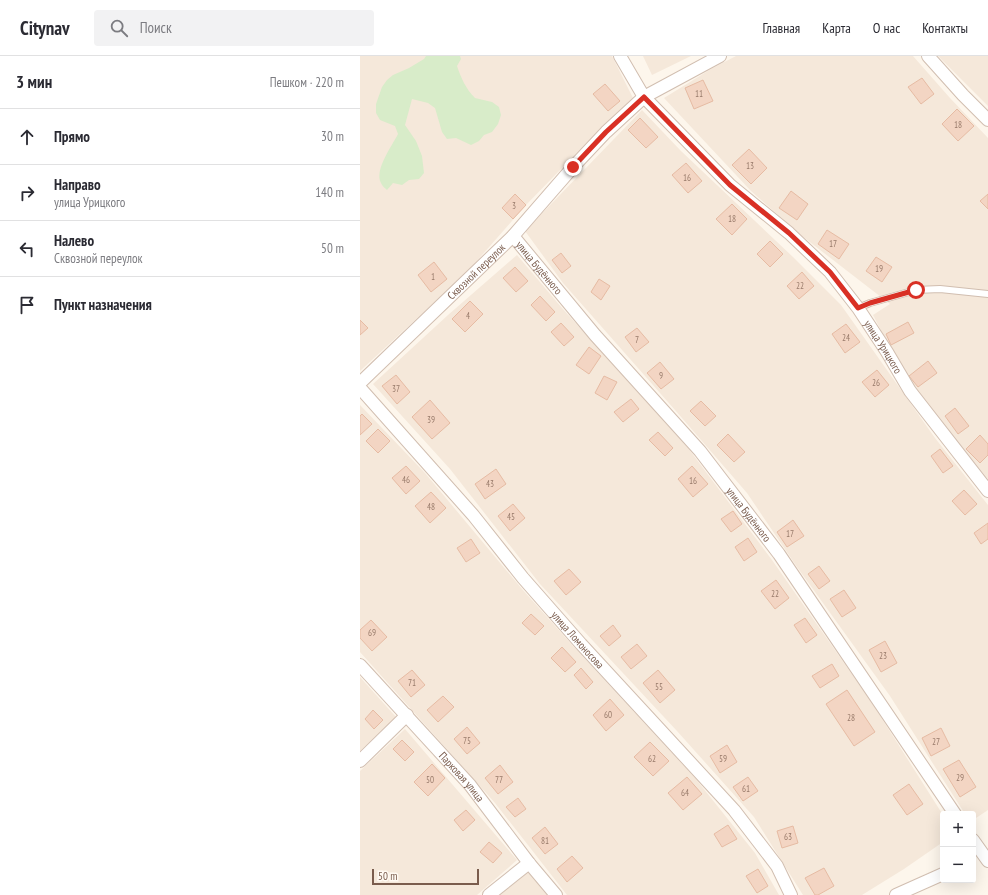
<!DOCTYPE html>
<html lang="ru">
<head>
<meta charset="utf-8">
<style>
  body { margin:0; font-family:"PT Sans Narrow",sans-serif; background:#f2f2f3; color:#2b2b33 }
  .controls { position:absolute; right:12px; bottom:12px; display:grid; overflow:hidden; border-radius:4px; box-shadow:0 4px 16px #0002 }
  .controls button { width:36px; height:36px; display:grid; place-items:center; padding:0; border:0; border-bottom:1px solid #e1e1e2; background:#fff; color:#2b2b33; font:20px sans-serif }
  .scale { position:absolute; left:12px; bottom:10px; width:107px; box-sizing:border-box; padding-left:4px; border:2px solid #7a5c4d; border-top:0; font-size:11px; line-height:14px; white-space:nowrap; color:#7a5c4d; -webkit-text-stroke:3px #fffaf3; paint-order:stroke }
  .stop { position:absolute; width:12px; height:12px; margin:-9px; border:3px solid #d93025; border-radius:50%; background:#fff }
  .stop.end { background:#d93025; border-color:#fff; box-shadow:0 1px 4px #0008 }
  .list { margin:0; padding:0; list-style:none }
  h2 { display:flex; justify-content:space-between; align-items:center; height:52px; margin:0; padding:0 16px; font-size:17px }
  h2 small { font-size:13px; font-weight:400; color:#7c7c81 }
  .list li { display:grid; grid-template-columns:26px 1fr auto; gap:12px; align-items:center; box-sizing:border-box; height:56px; padding:0 16px; border-top:1px solid #e1e1e2 }
  .list b { display:block; font-size:15px; white-space:nowrap }
  .list p { margin:0; font-size:13px; white-space:nowrap; color:#7c7c81 }
  .list em { font-size:13px; font-style:normal; color:#7c7c81 }
  .icon { flex:none; width:22px; height:22px; fill:none; stroke:currentColor; stroke-width:2; stroke-linecap:round; stroke-linejoin:round }
  .map { position:relative; flex:none; width:628px; height:839px; overflow:hidden }
  header { display:flex; align-items:center; gap:24px; box-sizing:border-box; height:56px; padding:0 20px; background:#fff; border-bottom:1px solid #e1e1e2 }
  header strong { font-size:19px }
  nav { display:flex; gap:22px; margin-inline-start:auto; font-size:14px }
  .search { width:280px; height:36px; background:#f2f2f3; display:flex; align-items:center; gap:10px; box-sizing:border-box; padding:0 14px; border-radius:4px; color:#7c7c81; font-size:15px }
  main { display:flex }
  aside { flex:1; background:#fff }
  .map>svg:first-child { display:block }
  .residential { fill:#f5e8da }
  .green { fill:#d8ecc9 }
  .building { fill:#f3d5c3; stroke:#e6bba3 }
  .lines { fill:none; stroke-linecap:round; stroke-linejoin:round }
  .service-casing { stroke:#d1beb0; stroke-width:8 }
  .minor-casing { stroke:#d1beb0; stroke-width:14 }
  .service { stroke:#fff; stroke-width:6 }
  .minor { stroke:#fff; stroke-width:12 }
  .route { stroke:#d93025; stroke-width:5 }
  .labels { text-anchor:middle; stroke-width:3; stroke-linejoin:round; paint-order:stroke }
  .number-label { font-size:9px; fill:#987a6a }
  .street-label { font-size:11px; fill:#7a5c4d; stroke:#fffaf3 }
</style>
</head>
<body>
<header>
<strong>Citynav</strong>
<div class="search"><svg class="icon" aria-label="search" viewBox="0 0 24 24"><circle cx="10" cy="10" r="6"/><path d="M15 15l6 6"/></svg>Поиск</div>
<nav><a>Главная</a><a>Карта</a><a>О нас</a><a>Контакты</a></nav>
</header>
<main>
<aside>
<h2>3 мин<small>Пешком · 220 m</small></h2>
<ul class="list">
<li><svg class="icon" aria-label="ahead" viewBox="0 0 24 24"><path d="M12 20V5M6 11l6-6 6 6"/></svg><div><b>Прямо</b></div><em>30 m</em></li>
<li><svg class="icon" aria-label="right" viewBox="0 0 24 24"><path d="M7 20v-9h11M14 6l5 5-5 5"/></svg><div><b>Направо</b><p>улица Урицкого</p></div><em>140 m</em></li>
<li><svg class="icon" aria-label="left" viewBox="0 0 24 24"><path d="M17 20v-9H6M10 6l-5 5 5 5"/></svg><div><b>Налево</b><p>Сквозной переулок</p></div><em>50 m</em></li>
<li><svg class="icon" aria-label="arrive" viewBox="0 0 24 24"><path d="M6 21V4h12l-3 4 3 4H6"/></svg><div><b>Пункт назначения</b></div></li>
</ul>
</aside>
<div class="map">
<svg width="628" height="839" viewBox="0 0 628 839">
  <rect width="100%" height="100%" fill="#fdf6ec"/>
  <path class="residential" d="M0 0H252L273 42 236 77 166 149 108 215 0 315Z
    M283 0H331L292 19Z
    M376 0H553L590 42 628 82V423L588 374 542 315 513 259 530 248 442 180 391 135 304 42 351 13Z
    M578 0H628V50Z
    M282 54 321 95 433 201 481 249 575 382 628 449V754L613 764V758H605L530 640 437 511 387 437 315 354 203 227 165 175Z
    M157 199 202 252 328 392 412 504 512 647 583 759V786L544 813 502 839H443L394 761 317 675 180 528 90 413 13 328 88 259Z
    M0 349 65 417 162 533 213 590 335 722 395 797 419 839H207L135 747 0 596Z
    M0 621 36 661 0 695Z
    M45 673 157 804 117 839H0V715Z
    M168 816 188 839H137Z"/>
  <path class="green" d="M66 0H100L101 3 97 10C101 22 106 33 115 42L132 46 139 51 141 59 138 68 132 76 124 79 119 85 111 89 96 82 87 83 82 76 75 52 68 47 52 43 45 69 56 85 62 100 64 117 59 123 49 124 42 129 33 127 27 134C25 132 22 130 21 127 14 114 32 90 38 78L35 70 20 64 16 57V48L22 31 27 24 33 19 49 12 64 3Z"/>
  <path class="building" d="M562 22 574 38 561 48 548 31Z
    M343 24 353 45 334 53 325 32Z
    M245 28 260 45 248 55 233 38Z
    M597 53 614 70 598 85 582 68Z
    M280 62 298 81 286 92 268 74Z
    M389 93 407 112 391 128 372 109Z
    M326 107 342 125 328 137 312 119Z
    M431 135 448 148 437 164 419 152Z
    M155 138 166 149 153 163 142 152Z
    M628 138V153L620 145Z
    M372 148 387 163 372 179 356 163Z
    M467 174 489 188 479 203 458 188Z
    M410 185 423 198 410 211 397 198Z
    M201 197 211 210 202 217 192 204Z
    M516 201 532 211 522 226 506 215Z
    M74 206 87 223 71 236 58 219Z
    M155 211 168 225 156 236 143 222Z
    M442 216 454 230 439 243 427 230Z
    M239 223 250 230 241 244 231 236Z
    M180 240 195 256 186 265 171 249Z
    M110 245 123 258 105 276 92 263Z
    M0 264 8 272 0 279Z
    M548 266 554 277 531 289 526 278Z
    M201 267 214 281 204 290 191 276Z
    M486 268 500 286 485 297 472 278Z
    M277 272 289 286 276 296 265 281Z
    M229 291 241 300 229 318 216 309Z
    M568 305 577 317 558 331 549 320Z
    M300 306 314 323 301 333 287 317Z
    M517 314 529 329 515 341 502 326Z
    M36 319 50 336 37 348 22 330Z
    M244 320 257 326 247 344 235 337Z
    M271 343 279 353 263 366 254 356Z
    M70 344 90 367 72 383 52 361Z
    M341 345 356 360 345 370 330 355Z
    M595 352 609 370 598 378 585 360Z
    M2 358 12 368 0 379V360Z
    M18 373 30 385 18 397 6 385Z
    M298 376 313 392 305 400 289 384Z
    M368 378 385 396 374 406 357 389Z
    M620 379 628 388V399L620 407 606 393Z
    M580 393 593 410 583 417 571 400Z
    M46 410 60 425 46 438 32 422Z
    M332 410 348 428 333 441 318 423Z
    M136 413 146 428 125 443 115 428Z
    M604 434 617 448 605 459 592 445Z
    M71 436 86 452 70 467 55 450Z
    M153 448 165 462 150 475 138 460Z
    M373 455 382 468 371 476 361 463Z
    M433 464 444 480 427 491 417 476Z
    M628 467V483L621 488 614 477Z
    M388 482 397 496 384 505 375 491Z
    M111 483 120 497 106 506 97 492Z
    M459 510 470 525 459 533 448 518Z
    M209 513 221 526 206 539 194 525Z
    M416 524 429 542 415 553 401 535Z
    M484 534 496 552 482 561 470 543Z
    M171 558 184 570 175 579 162 567Z
    M445 562 457 579 446 587 434 569Z
    M11 564 27 581 12 595 0 582V574Z
    M253 569 261 580 249 590 240 580Z
    M525 585 537 607 521 616 509 594Z
    M277 588 287 600 271 613 261 601Z
    M202 591 216 606 205 616 191 602Z
    M472 608 479 620 460 632 452 620Z
    M221 612 233 626 226 633 214 619Z
    M52 614 65 629 51 641 38 625Z
    M298 614 315 634 300 647 283 627Z
    M487 634 515 676 494 690 466 648Z
    M83 640 94 651 78 666 67 654Z
    M250 643 264 659 246 675 233 659Z
    M13 654 23 664 14 673 5 663Z
    M107 671 120 687 107 698 94 683Z
    M581 672 590 690 571 700 562 682Z
    M42 684 54 696 45 705 33 693Z
    M290 686 309 705 293 720 274 701Z
    M367 689 377 706 360 717 350 700Z
    M599 704 616 731 600 741 583 713Z
    M72 708 85 722 68 740 54 726Z
    M140 709 153 726 138 738 125 722Z
    M327 721 342 738 323 754 308 737Z
    M388 721 398 735 383 745 373 731Z
    M549 728 563 748 547 759 533 739Z
    M158 742 166 753 155 761 146 751Z
    M106 754 115 764 103 775 94 764Z
    M368 769 377 783 362 791 354 778Z
    M433 770 438 787 422 792 417 775Z
    M185 771 198 788 185 798 172 782Z
    M129 786 142 797 133 807 120 796Z
    M212 800 223 812 207 826 197 813Z
    M464 812 474 830 458 839H455L445 822Z
    M398 813 408 830 397 837 386 820Z"/>
  <g class="lines">
    <g class="service-casing">
      <path id="service" d="M498 252 510 247 556 234 580 233 628 238"/>
    </g>
    <g class="minor-casing">
      <g id="minor">
        <path id="s1" d="M260 0 284 41 370 129 429 177 470 216 498 252 527 296 550 335 628 435"/>
        <path d="M568 0 603 39 628 64"/>
        <path id="s2" d="M153 180 235 279 340 395 419 498 595 758"/>
        <path id="s3" d="M0 327 153 180 213 111 246 76 284 41 360 0"/>
        <path id="s4" d="M0 332 113 459 163 522 221 588 374 754 417 810 431 839"/>
        <path id="s5" d="M0 609 110 729 169 807 196 839"/>
        <path d="M0 705 47 659"/>
        <path d="M613 784 628 805"/>
        <path d="M129 839 169 807"/>
        <path d="M536 839 583 818"/>
      </g>
    </g>
    <use href="#service" class="service"/>
    <use href="#minor" class="minor"/>
  </g>
  <g class="lines">
    <path class="route" d="M213 111 246 76 284 41 370 129 429 177 470 216 498 252 510 247 556 234"/>
  </g>
  <g class="labels">
    <g class="number-label">
      <text x="339" y="41">11</text>
      <text x="598" y="72">18</text>
      <text x="390" y="113">13</text>
      <text x="327" y="125">16</text>
      <text x="154" y="153">3</text>
      <text x="372" y="166">18</text>
      <text x="473" y="191">17</text>
      <text x="519" y="216">19</text>
      <text x="73" y="224">1</text>
      <text x="440" y="233">22</text>
      <text x="108" y="263">4</text>
      <text x="486" y="285">24</text>
      <text x="277" y="287">7</text>
      <text x="301" y="323">9</text>
      <text x="516" y="330">26</text>
      <text x="36" y="336">37</text>
      <text x="71" y="367">39</text>
      <text x="46" y="427">46</text>
      <text x="333" y="428">16</text>
      <text x="130" y="431">43</text>
      <text x="71" y="454">48</text>
      <text x="151" y="464">45</text>
      <text x="430" y="481">17</text>
      <text x="415" y="541">22</text>
      <text x="12" y="580">69</text>
      <text x="523" y="603">23</text>
      <text x="52" y="630">71</text>
      <text x="299" y="634">55</text>
      <text x="248" y="662">60</text>
      <text x="491" y="665">28</text>
      <text x="107" y="688">75</text>
      <text x="576" y="689">27</text>
      <text x="292" y="706">62</text>
      <text x="363" y="706">59</text>
      <text x="600" y="725">29</text>
      <text x="70" y="727">50</text>
      <text x="139" y="727">77</text>
      <text x="386" y="736">61</text>
      <text x="325" y="740">64</text>
      <text x="428" y="784">63</text>
      <text x="185" y="788">81</text>
    </g>
    <g class="street-label">
      <text dy="4" stroke="none"><textPath href="#s2" startOffset="41">улица Будённого</textPath></text>
      <text dy="4" stroke="none"><textPath href="#s3" startOffset="161">Сквозной переулок</textPath></text>
      <text dy="4" stroke="none"><textPath href="#s1" startOffset="395">улица Урицкого</textPath></text>
      <text dy="4" stroke="none"><textPath href="#s2" startOffset="365">улица Будённого</textPath></text>
      <text dy="4" stroke="none"><textPath href="#s4" startOffset="333">улица Ломоносова</textPath></text>
      <text dy="4" stroke="none"><textPath href="#s5" startOffset="151">Парковая улица</textPath></text>
    </g>
  </g>
</svg>
<div class="controls">
<button>+</button>
<button>−</button>
</div>
<div class="scale">50 m</div>
<div class="stop" style="left:556px;top:234px"></div>
<div class="stop end" style="left:213px;top:111px"></div>
</div>
</main>
</body>
</html>
